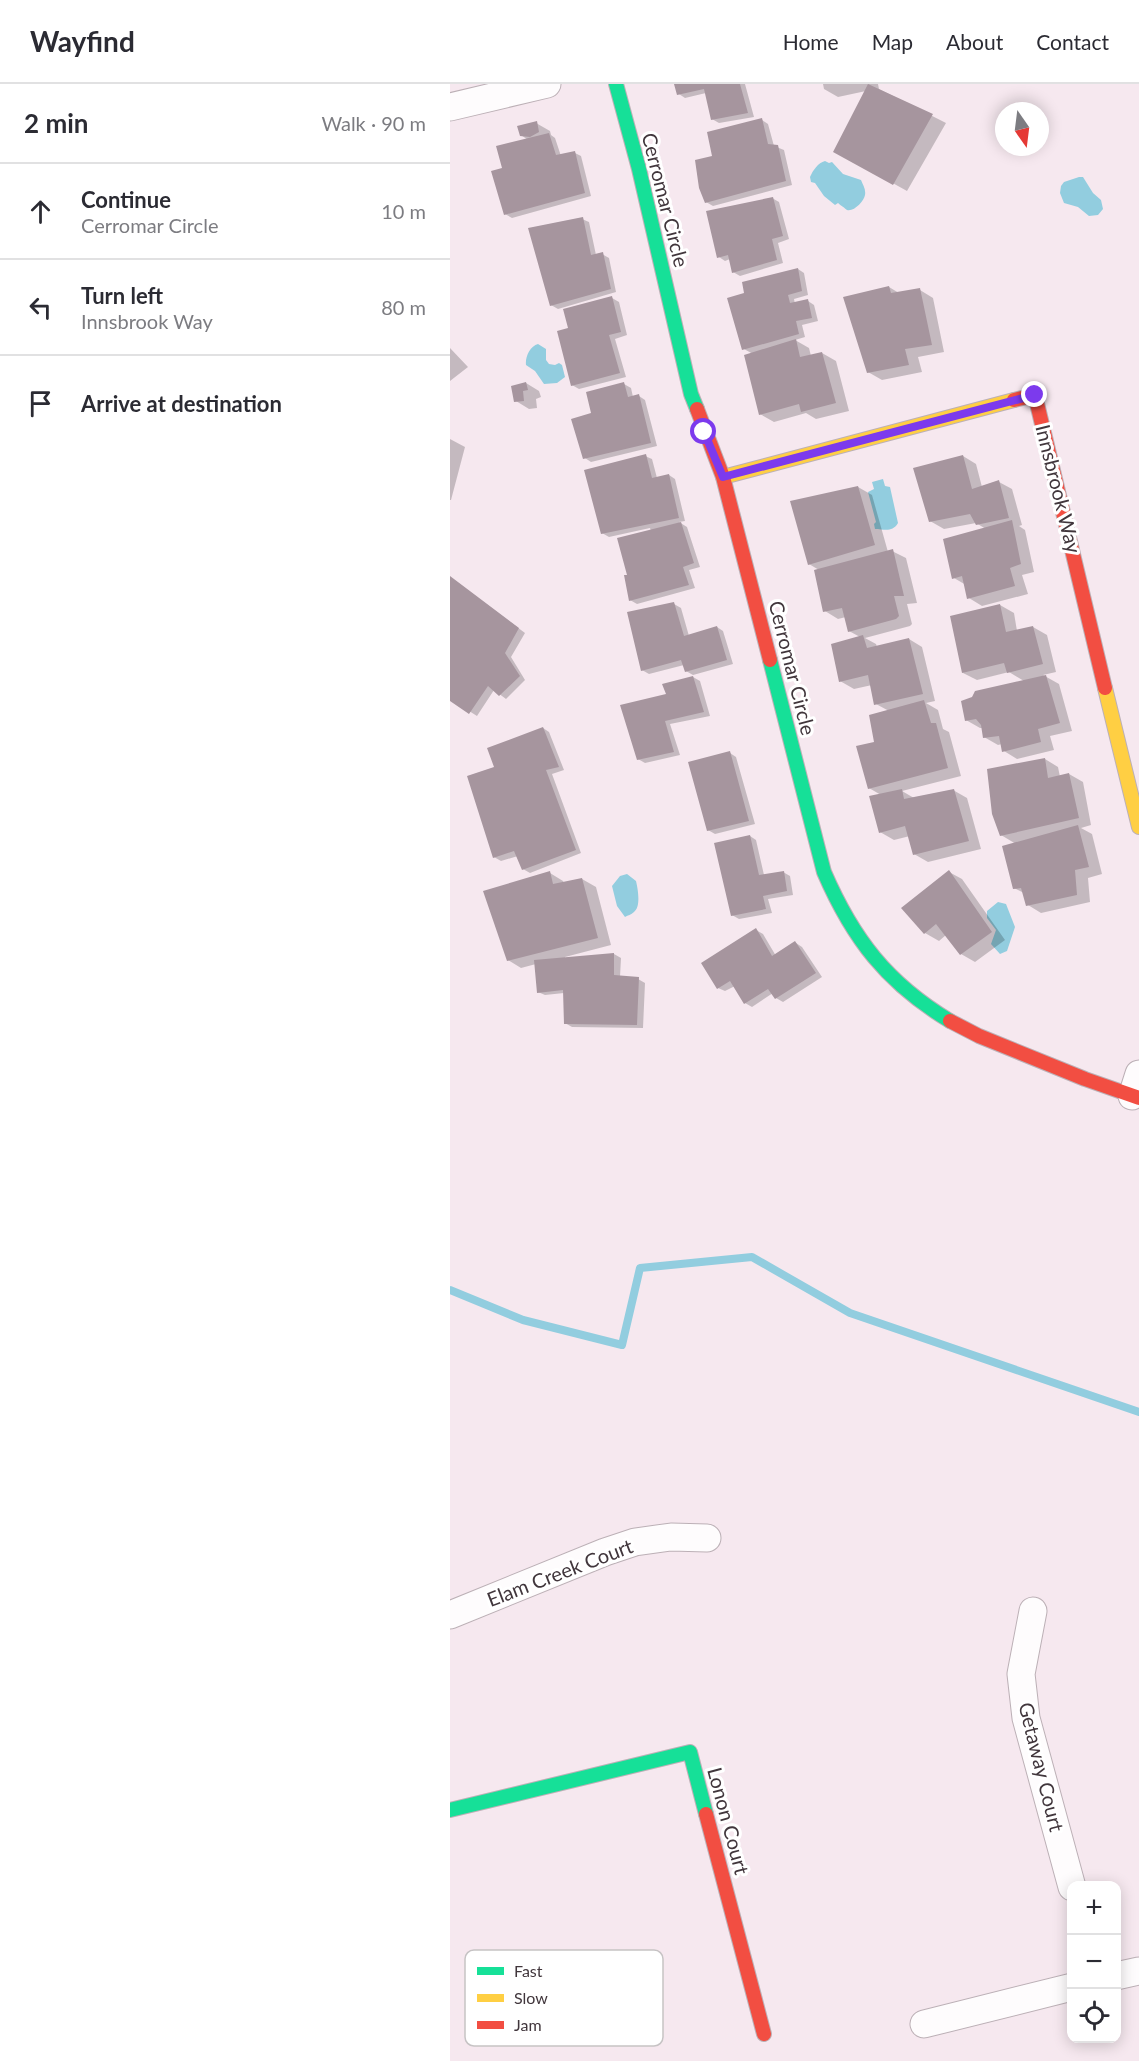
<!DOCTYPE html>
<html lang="en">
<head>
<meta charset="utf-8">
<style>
  body { margin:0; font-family:Lato,sans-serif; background:#f7f7f7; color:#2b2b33 }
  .controls { position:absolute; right:18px; bottom:18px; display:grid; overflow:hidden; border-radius:12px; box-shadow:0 3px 15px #0003 }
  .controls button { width:54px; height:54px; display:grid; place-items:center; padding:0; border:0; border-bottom:2px solid #e1e1e2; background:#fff; color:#2b2b33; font:30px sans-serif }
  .compass { position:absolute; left:545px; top:18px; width:54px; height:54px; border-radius:50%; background:#fff; box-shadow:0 3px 15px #0003; rotate:166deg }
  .stop { position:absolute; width:18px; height:18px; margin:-14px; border:4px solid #7c3aed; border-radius:50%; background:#fff }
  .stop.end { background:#7c3aed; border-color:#fff; box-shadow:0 2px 6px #0008 }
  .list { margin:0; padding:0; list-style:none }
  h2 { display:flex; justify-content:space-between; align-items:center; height:78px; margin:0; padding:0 24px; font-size:26px }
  h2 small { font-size:20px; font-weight:400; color:#7c7c81 }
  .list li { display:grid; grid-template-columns:39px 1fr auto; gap:18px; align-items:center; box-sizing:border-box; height:96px; padding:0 24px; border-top:2px solid #e1e1e2 }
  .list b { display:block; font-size:22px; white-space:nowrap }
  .list p { margin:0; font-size:20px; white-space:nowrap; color:#7c7c81 }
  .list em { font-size:20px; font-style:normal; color:#7c7c81 }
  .icon { flex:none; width:33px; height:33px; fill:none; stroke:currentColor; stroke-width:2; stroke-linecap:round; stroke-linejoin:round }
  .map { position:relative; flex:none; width:689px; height:1977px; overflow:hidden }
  header { display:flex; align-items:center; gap:36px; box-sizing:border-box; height:84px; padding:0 30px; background:#fff; border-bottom:2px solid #e1e1e2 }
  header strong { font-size:28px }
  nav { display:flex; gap:33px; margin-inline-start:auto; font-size:21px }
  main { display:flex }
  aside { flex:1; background:#fff }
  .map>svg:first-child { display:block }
  .water { fill:#92cddf }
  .shadow { fill:#0003 }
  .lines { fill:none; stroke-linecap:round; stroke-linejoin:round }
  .stream { stroke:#92cddf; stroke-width:8 }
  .building { fill:#a6959e }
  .street-casing { stroke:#bcb0b6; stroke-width:29 }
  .fast-casing { stroke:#bcb0b6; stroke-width:16 }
  .slow-casing { stroke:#bcb0b6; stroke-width:16 }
  .jam-casing { stroke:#bcb0b6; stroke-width:16 }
  .street { stroke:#fefcfd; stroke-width:27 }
  .fast { stroke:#16e098; stroke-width:14 }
  .slow { stroke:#ffcf43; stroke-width:14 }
  .jam { stroke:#f24e42; stroke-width:14 }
  .route { stroke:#7c3aed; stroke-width:8 }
  .labels { text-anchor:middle; stroke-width:6; stroke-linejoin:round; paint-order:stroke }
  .street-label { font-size:20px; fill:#41363c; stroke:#fff }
  .key { fill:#fff; stroke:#c6c3c4; stroke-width:1.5 }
  .key-label { font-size:16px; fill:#41363c }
</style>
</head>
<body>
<header>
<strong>Wayfind</strong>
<nav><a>Home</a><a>Map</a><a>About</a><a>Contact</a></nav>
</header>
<main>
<aside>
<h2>2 min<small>Walk · 90 m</small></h2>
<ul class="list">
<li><svg class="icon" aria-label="ahead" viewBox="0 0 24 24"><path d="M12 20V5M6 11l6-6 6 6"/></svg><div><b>Continue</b><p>Cerromar Circle</p></div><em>10 m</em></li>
<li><svg class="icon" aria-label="left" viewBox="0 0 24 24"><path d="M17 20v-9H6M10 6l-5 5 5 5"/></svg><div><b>Turn left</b><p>Innsbrook Way</p></div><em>80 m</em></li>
<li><svg class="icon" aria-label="arrive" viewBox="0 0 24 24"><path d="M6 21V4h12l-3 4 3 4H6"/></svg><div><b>Arrive at destination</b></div></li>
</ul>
</aside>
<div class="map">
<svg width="689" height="1977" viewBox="0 0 689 1977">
  <rect width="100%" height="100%" fill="#f6e8ef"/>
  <path class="water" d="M375 77 379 79 382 78 393 90 411 96C413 101 416 105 415 111 414 117 404 128 397 126 396 125 389 120 388 119L385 121 374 112 365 99 361 98 360 93C363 86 368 79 375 77Z
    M629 93H633L643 109 651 116 653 125 648 131 639 132 628 123 614 119 610 109 611 102 614 98Z
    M88 260 96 265V276L99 280 105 281 109 279 112 281 115 293 107 299 94 300 85 287 76 281C75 273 80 262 88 260Z
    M433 395 435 402 440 403 448 439C442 449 434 445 425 445L424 440 426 438 418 408 424 405 422 398Z
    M177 790 186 797C188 805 191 823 184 828 181 831 178 831 175 833L167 822 162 802 170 792Z
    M548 818 556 820 565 843 557 867 550 870 541 860 546 846 537 834V827Z"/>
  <path class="shadow" d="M226 0H295L304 33 269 39 262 35 256 9 235 14 229 10Z
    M373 0H428L429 5 496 39 457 107 385 67 416 7 388 13 374 5Z
    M312 36 318 40 324 62 334 66 342 101 263 122 256 118 264 74Z
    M86 39 100 47 101 51 105 54 111 72 125 69 131 72 141 112 62 134 55 130 54 85 78 56 71 51Z
    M322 114 329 118 339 155 328 159 333 179 290 192 283 188 280 175 275 177 269 173Z
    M132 135 139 138 146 171 152 170 159 174 166 208 108 225 101 221Z
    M348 185 354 189 358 211 344 215 345 220 358 217 364 221 368 237 352 241 355 253 345 256 359 264 361 272 372 269 386 277 399 327 366 335 356 329 324 338 310 330 303 270 294 265 296 210Z
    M439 203 449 209 470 206 483 214 494 268 468 273 472 288 432 296 418 288Z
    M162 214 169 218 177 251 165 255 176 293 129 305 122 301 120 245Z
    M0 264 18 283 0 297Z
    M76 299 89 307 91 313 86 315 87 324 79 325 66 317Z
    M174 300 181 304 183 313 189 312 195 316 207 362 141 378 135 374 143 331Z
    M0 355 15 363 1 416H0Z
    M195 372 202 375 207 394 219 391 225 395 235 437 229 438 237 443 250 483 239 486 245 504 187 520 180 516 179 492 201 447 200 444 159 453 152 449Z
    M513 372 526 380 532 403 549 398 562 405 572 441 569 442 575 446 584 488 572 491 578 510 532 522 519 514 516 501 504 494 536 445 526 439 494 445 480 437Z
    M408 403 422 411 438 468 442 467 456 474 467 519 457 520 462 540 460 542 415 554 426 560 427 563 459 555 472 563 485 617 476 619 488 626 493 645 499 648 511 692 452 707 464 714 503 706 517 714 531 765 478 778 464 770 460 752 444 756 430 748 431 711 419 704 426 659 439 627 426 620 422 601 404 605 390 597 410 553 399 547 396 533 388 535 375 527 369 486 359 480Z
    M0 493 75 549 61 573 75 596 56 615 44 606 27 632 0 615Z
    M224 520 231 524 239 552 267 543 273 547 283 580 243 591 236 587 234 581 199 590 192 586Z
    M550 521 564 529 567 547 583 543 597 551 606 588 593 591 609 600 622 647 600 652 604 666 567 675 554 667 552 660 548 661 534 653 533 644H530L516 636 574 597 559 588 527 596 513 589Z
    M243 593 250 597 260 632 220 640 230 671 195 679 188 675Z
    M93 644 99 648 114 686 102 690 131 769 80 789 73 785 68 772 51 777 44 773 46 684Z
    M280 669 286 673 305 740 265 750 258 746Z
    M595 675 608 683 610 693 619 690 633 698 641 741 631 744 642 750 652 790 638 794 640 818 591 829 578 821 574 809 564 804 566 760 551 751Z
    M300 752 306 756 314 791 333 788 340 792 343 811 318 815 322 829 289 835 282 831Z
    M499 788 512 795 555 856 525 878 511 870 496 851 489 857 475 849Z
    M100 789 113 797 114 799 132 795 146 803 161 861 115 873V875L164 870 171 874 170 893 188 895 195 899 193 944 122 943 115 939 114 909 95 911 88 908 86 880 71 884 58 876Z
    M306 846 313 850 326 872 346 859 352 863 372 893 333 918 326 914 323 909 302 923 295 919 285 902 275 907 268 904Z"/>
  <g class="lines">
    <path class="stream" d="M0 1206 73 1236 172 1261 190 1184 302 1173 400 1229 689 1328"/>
  </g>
  <path class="building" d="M224 0H290L298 29 261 36 254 5 227 11Z
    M418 0 483 30 443 101 383 68Z
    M312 34 318 60 328 61 336 97 255 119 249 104 245 76 262 72 257 48Z
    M87 37 89 48 80 53 70 52 67 42Z
    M99 49 106 71 125 67 135 109 54 131 41 87 52 84 46 62Z
    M323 113 333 152 322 155 327 176 282 189 278 171 267 174 256 127Z
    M133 133 141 171 153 168 161 205 100 222 78 144Z
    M348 184 352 207 338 211 340 219 358 215 362 234 346 237 349 250 292 266 277 214 294 209 292 198Z
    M439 202 441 209 470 204 482 261 455 265 459 281 417 289 393 213Z
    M162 212 171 248 159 251 170 289 121 302 107 247 118 244 113 225Z
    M346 255 350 273 372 268 386 319 351 328 349 320 309 331 294 271Z
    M76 298 78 306 73 307 74 317 64 318 61 302Z
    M174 298 178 313 189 310 201 359 133 375 121 335 141 329 136 308Z
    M196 370 202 394 219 390 229 434 151 450 134 386Z
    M513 371 522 405 549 396 559 434 526 441 520 430 479 438 463 384Z
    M408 402 425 461 358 481 340 417Z
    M562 436 571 480 560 484 565 502 517 515 512 492 502 495 493 455Z
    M231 438 244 479 233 483 239 501 179 517 174 491H177L167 454Z
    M443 465 454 512H444L449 532 446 535 398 548 392 524 373 528 364 486Z
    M0 492 69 544 55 569 70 592 49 612 38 602 19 630 0 617Z
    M224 518 234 552 267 542 277 576 235 588 231 576 191 587 177 528Z
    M550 520 556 548 583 542 593 580 557 589 554 579 512 589 500 532Z
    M413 551 417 564 459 554 473 610 424 621 418 591 389 598 381 560Z
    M596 591 610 639 588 645 591 658 552 668 549 652 533 654 531 641 526 635 515 637 511 617 522 613 525 607Z
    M243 592 254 628 215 637 224 668 187 676 170 621 216 610 212 600Z
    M474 616 481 639H486L498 684 418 705 406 662 424 658 419 631Z
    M93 643 109 683 96 686 126 766 72 786 64 767 43 774 17 692 44 683 37 664Z
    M280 667 299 737 257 747 238 678Z
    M595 674 598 694 619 689 629 734 550 752 542 730 537 685Z
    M452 705 454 715 504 705 519 757 463 771 455 742 429 749 419 712Z
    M628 741 639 783 625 786 627 811 576 822 571 804 563 805 552 762Z
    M300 751 309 791 334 787 337 807 313 812 316 825 281 832 264 759Z
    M499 786 542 848 510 871 486 840 474 850 451 824Z
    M100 787 103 800 132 794 148 854 57 877 33 807Z
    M306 844 322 872 345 857 366 889 325 915 318 905 294 920 280 897 267 905 251 879Z
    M164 869V891L189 893 187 941 114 940 113 906 87 909 84 876Z"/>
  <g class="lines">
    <g class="street-casing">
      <path id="street" d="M0 23 97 0
        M682 1012 689 990
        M583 1527 571 1590 576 1634 622 1803
        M0 1531 155 1468 185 1458 221 1453 257 1454
        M666 1892 689 1887
        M474 1940 622 1903"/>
    </g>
    <g class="fast-casing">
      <path id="fast" d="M166 0 189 85 241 310 247 325
        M320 576 374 788C403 855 437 899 500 937
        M0 1726 240 1668 256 1730"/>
    </g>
    <g class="slow-casing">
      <path id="slow" d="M273 393 564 316
        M655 604 689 743"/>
    </g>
    <g class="jam-casing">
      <path id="jam" d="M564 316 585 311 655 604
        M247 325 273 393 320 576
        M500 937 529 952 635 995 689 1014
        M256 1730 314 1950"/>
    </g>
    <use href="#street" class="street"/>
    <use href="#fast" class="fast"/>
    <use href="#slow" class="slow"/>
    <use href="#jam" class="jam"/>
  </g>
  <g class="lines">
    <path class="route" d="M254 348 273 393 585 311"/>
  </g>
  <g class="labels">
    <g class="street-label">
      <text transform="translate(215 116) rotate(76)" y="7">Cerromar Circle</text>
      <text transform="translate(608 405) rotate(76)" y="7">Innsbrook Way</text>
      <text transform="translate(342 584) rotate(76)" y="7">Cerromar Circle</text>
      <text transform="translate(110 1489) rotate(-21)" y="7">Elam Creek Court</text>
      <text transform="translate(591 1683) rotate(76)" y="7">Getaway Court</text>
      <text transform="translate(278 1737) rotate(75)" y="7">Lonon Court</text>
    </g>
  </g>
  <rect x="15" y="1866" width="198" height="96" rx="9" class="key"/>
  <rect x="27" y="1883" width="27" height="8" fill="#16e098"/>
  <rect x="27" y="1910" width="27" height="8" fill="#ffcf43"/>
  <rect x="27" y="1937" width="27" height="8" fill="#f24e42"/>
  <g class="key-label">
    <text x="64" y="1893">Fast</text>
    <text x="64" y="1920">Slow</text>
    <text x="64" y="1947">Jam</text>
  </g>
</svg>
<div class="controls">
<button>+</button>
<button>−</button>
<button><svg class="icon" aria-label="locate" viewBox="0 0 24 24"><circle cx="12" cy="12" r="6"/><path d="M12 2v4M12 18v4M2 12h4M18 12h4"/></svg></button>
</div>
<svg class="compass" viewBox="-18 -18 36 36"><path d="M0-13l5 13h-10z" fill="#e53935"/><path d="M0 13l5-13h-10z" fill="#7c7c81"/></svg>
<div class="stop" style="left:254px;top:348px"></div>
<div class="stop end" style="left:585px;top:311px"></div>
</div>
</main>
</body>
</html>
